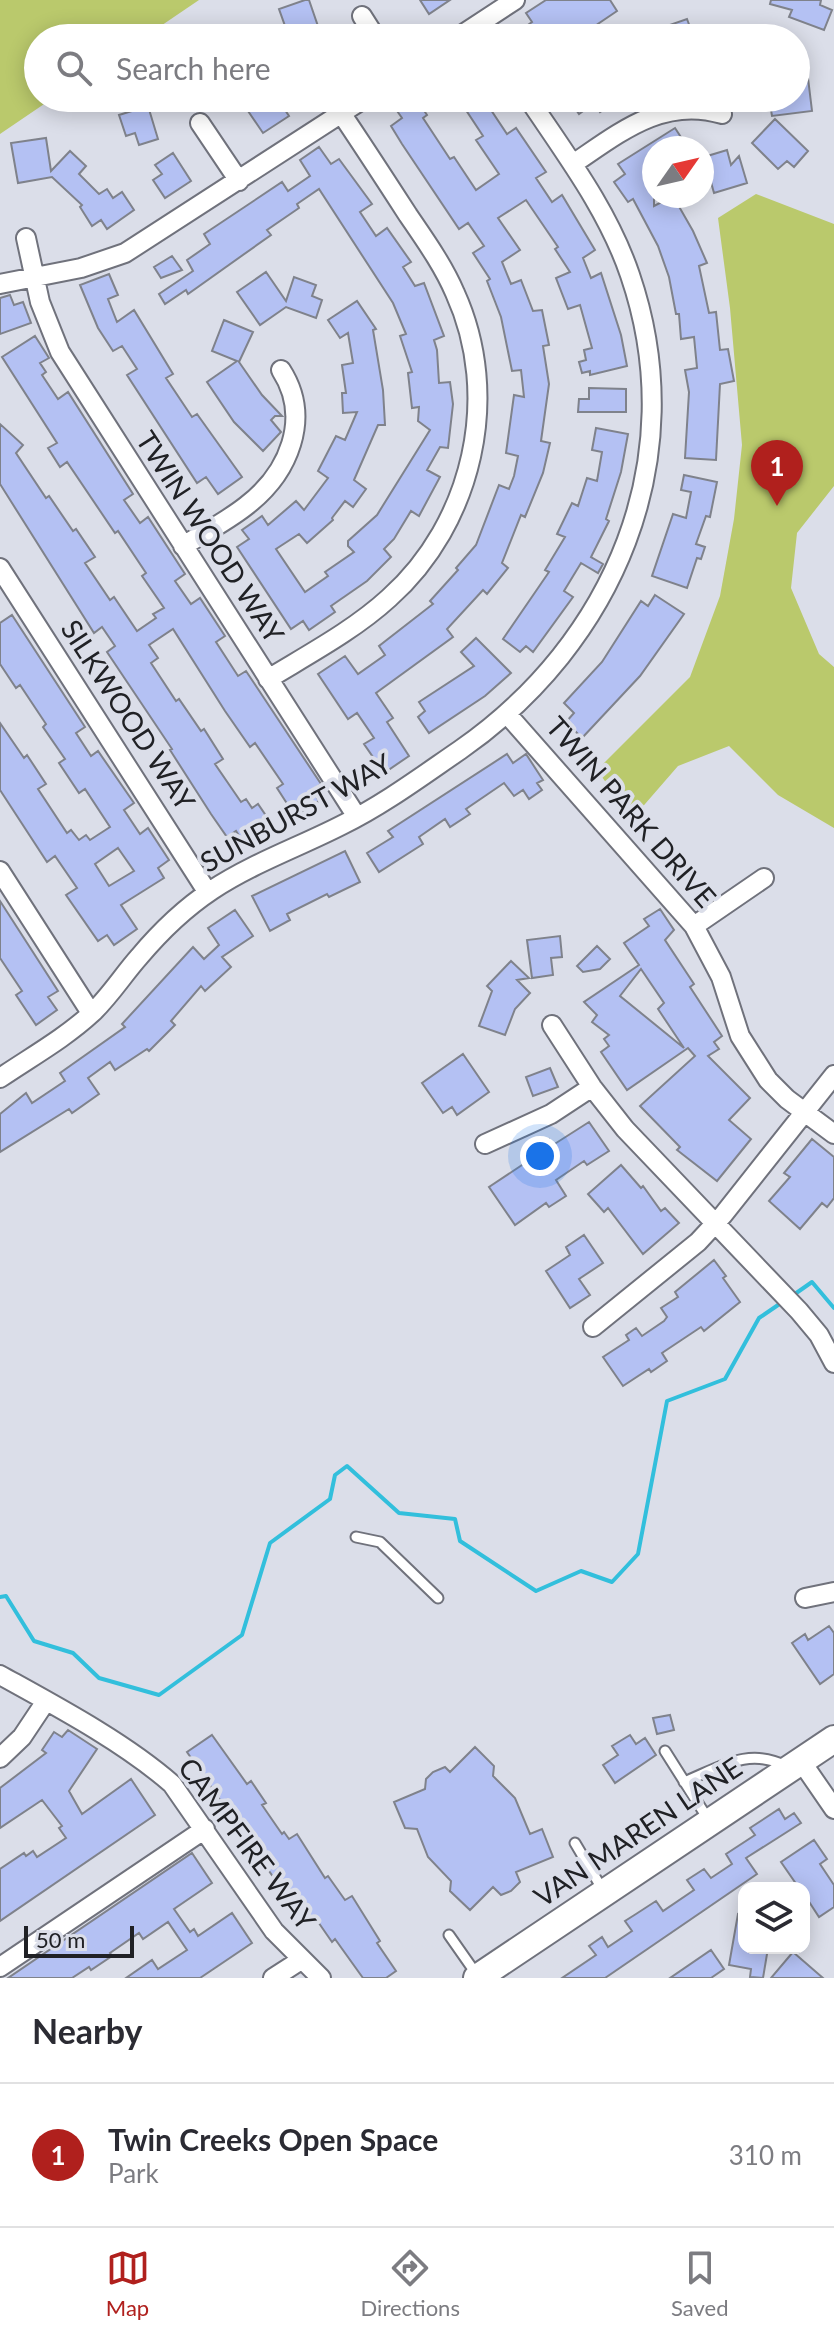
<!DOCTYPE html>
<html lang="en">
<head>
<meta charset="utf-8">
<style>
  body { margin:0; font-family:Lato,sans-serif; background:#f2f2f3; color:#2b2b33 }
  .controls { position:absolute; right:24px; bottom:24px; display:grid; overflow:hidden; border-radius:16px; box-shadow:0 4px 20px #0003 }
  .controls button { width:72px; height:72px; display:grid; place-items:center; padding:0; border:0; border-bottom:2px solid #e1e1e2; background:#fff; color:#2b2b33; font:40px sans-serif }
  .compass { position:absolute; left:642px; top:136px; width:72px; height:72px; border-radius:50%; background:#fff; box-shadow:0 4px 20px #0003; rotate:56deg }
  .scale { position:absolute; left:24px; bottom:20px; width:110px; box-sizing:border-box; padding-left:8px; border:4px solid #202125; border-top:0; font-size:22px; line-height:28px; white-space:nowrap; color:#202125; -webkit-text-stroke:6px #dbdee9; paint-order:stroke }
  .you { position:absolute; left:540px; top:1156px; width:28px; height:28px; margin:-20px; border:6px solid #fff; border-radius:50%; background:#1a73e8; box-shadow:0 0 0 12px #1a73e833 }
  .badge { display:grid; place-items:center; width:52px; height:52px; border-radius:50%; background:#b0201d; color:#fff; font-size:26px; font-weight:700 }
  .pin { position:absolute; translate:-50% -66px; filter:drop-shadow(0 2px 4px #0008) }
  .pin::after { content:''; position:absolute; top:42px; width:28px; height:24px; background:inherit; clip-path:polygon(0 0,100% 0,50% 100%) }
  .list { margin:0; padding:0; list-style:none }
  h2 { display:flex; justify-content:space-between; align-items:center; height:104px; margin:0; padding:0 32px; font-size:34px }
  h2 small { font-size:26px; font-weight:400; color:#7c7c81 }
  .list li { display:grid; grid-template-columns:52px 1fr auto; gap:24px; align-items:center; box-sizing:border-box; height:144px; padding:0 32px; border-top:2px solid #e1e1e2 }
  .list b { display:block; font-size:30px; white-space:nowrap }
  .list p { margin:0; font-size:26px; white-space:nowrap; color:#7c7c81 }
  .list em { font-size:26px; font-style:normal; color:#7c7c81 }
  .icon { flex:none; width:44px; height:44px; fill:none; stroke:currentColor; stroke-width:2; stroke-linecap:round; stroke-linejoin:round }
  .map { position:relative; flex:none; width:834px; height:1978px; overflow:hidden }
  .search { position:absolute; background:#fff; box-shadow:0 4px 20px #0003; left:24px; right:24px; top:24px; height:88px; display:flex; align-items:center; gap:20px; box-sizing:border-box; padding:0 28px; border-radius:44px; color:#7c7c81; font-size:30px }
  .sheet { height:248px; background:#fff }
  nav { display:flex; justify-content:space-around; align-items:center; box-sizing:border-box; height:112px; border-top:2px solid #e1e1e2; background:#fff; font-size:22px; color:#7c7c81 }
  nav a { display:grid; justify-items:center; gap:4px }
  nav .on { color:#b0201d }
  .map>svg:first-child { display:block }
  .green { fill:#bac96c }
  .lines { fill:none; stroke-linecap:round; stroke-linejoin:round }
  .stream { stroke:#32bfdc; stroke-width:4 }
  .building { fill:#b4c1f3; stroke:#7f828b; stroke-width:2; fill-rule:evenodd }
  .lane-casing { stroke:#70727c; stroke-width:13 }
  .street-casing { stroke:#70727c; stroke-width:22 }
  .secondary-casing { stroke:#70727c; stroke-width:30 }
  .lane { stroke:#fff; stroke-width:9 }
  .street { stroke:#fff; stroke-width:18 }
  .secondary { stroke:#fff; stroke-width:26 }
  .labels { text-anchor:middle; stroke-width:8; stroke-linejoin:round; paint-order:stroke }
  .street-label { font-size:28px; fill:#202125; stroke:#dbdee9 }
</style>
</head>
<body>
<div class="map">
<svg width="834" height="1978" viewBox="0 0 834 1978">
  <rect width="100%" height="100%" fill="#dbdee9"/>
  <path class="green" d="M0 0H199L143 38H38V98H53L0 134Z
    M756 194 834 224V486L797 533 791 588 819 654 834 667V828L778 795 729 746 678 766 632 819 597 770 690 677 720 596 734 519 742 445 730 308 718 218Z"/>
  <g class="lines">
    <path class="stream" d="M792 1296 812 1282 834 1308
      M0 1597 6 1596 34 1641 73 1653 99 1678 159 1695 242 1635 270 1543 330 1499 335 1475 347 1466 399 1513 455 1519 460 1541 536 1591 581 1571 612 1582 638 1554 667 1401 725 1379 759 1318 781 1303"/>
  </g>
  <path class="building" d="M305 0H309L321 35 301 38 300 34 289 37 279 9Z
    M420 0H450L429 14Z
    M546 0H610L617 11 577 38H527L521 30 532 22 526 13Z
    M771 0H821L820 5 832 10 824 30 789 17 792 10 770 4Z
    M687 19 694 38H639L638 36Z
    M808 78 812 111 772 116 769 98H796V79Z
    M255 98H264L267 102 277 98 289 116 263 133 244 105Z
    M388 98H433L421 106 427 115 423 118 450 159 454 157 476 190 499 174 476 140 483 136 458 98H483L507 134 516 128 546 172 536 178 552 202 562 195 595 250 583 258 591 278 601 273 621 335 627 366 590 375V371L582 373 579 362 586 360 584 350 592 348 580 305 568 309 556 278 570 272 555 249 558 247 526 200 498 218 520 250 502 262 511 284 521 280 533 311 542 310 549 345 543 346 549 384 541 441 550 443 543 473 525 517 521 515 502 563 508 568 487 594 483 590 447 629 453 637 376 693 393 718 387 722 409 756 384 773 364 744 374 738 357 713 348 719 318 674 345 656 358 674 385 655 379 646 433 604 430 601 458 570 456 568 476 545 499 485 509 489 514 476 518 456 506 453 514 395 524 397 521 370 512 371 501 317 487 281 490 279 473 253 484 246 468 223 459 229 402 144 391 126 402 118Z
    M568 98H621L600 112 594 103 579 114Z
    M148 106 158 139 139 145 135 133 126 136 119 115Z
    M775 119 808 151 794 167 787 161 778 169 752 143Z
    M675 128 688 148H654V206L673 196 693 231 707 263 699 266 709 313 716 312 720 350 728 349 734 381 720 384 716 460 685 458 689 392 685 370 697 368 694 337 681 339 679 314H676L669 277 658 246 633 199 628 202 614 182 625 174 618 164Z
    M46 138 51 171 70 151 86 166 79 174 99 194 107 189 113 198 122 192 134 210 107 229 101 220 92 226 80 207 82 205 52 177 18 183 11 143Z
    M319 147 331 164 339 159 372 204 360 212 376 236 387 228 411 262 403 267 415 286 424 283 444 336 434 340 437 350 439 383 450 382 453 404 448 448 440 447 427 470 440 477 419 516 411 511 394 539 384 549 391 557 367 581 331 606 335 612 309 630 303 621 291 629 237 547 249 539 242 530 262 516 268 525 296 501 304 510 328 478 318 471 336 436 345 440 357 412 343 413 342 393H346L342 365 353 363 348 333 340 338 328 320 357 301 376 329 373 330 383 390 385 425H378L354 480 366 489 353 507 345 501 332 518 333 520 307 543 299 534 276 549 305 592 328 576 325 572 354 552 348 546V541L377 515 430 430 418 421 419 407 412 408 408 373 412 372 400 336 406 334 393 303 319 189 297 204 299 208 267 230 271 235 188 294 186 290 165 304 159 294 193 271 187 260 210 244 204 234 282 182 288 191 310 176 300 160Z
    M727 150 731 165 739 156 747 183 714 193 704 157Z
    M173 153 191 181 165 198 153 180 162 174 155 165Z
    M172 256 182 270 161 278 154 267Z
    M266 272 286 301 294 277 316 285 312 296 322 300 316 318 286 307 260 325 237 292Z
    M109 274 118 295 108 299 117 322 134 310 173 374 166 378 192 417 197 414 242 477 218 494 206 477 197 483 127 375 137 369 122 346 113 351 98 328 80 285Z
    M10 295 14 305 23 302 31 323 0 334V298Z
    M224 320 253 332 239 362 262 395 282 416H275L271 420 281 432 263 451 234 422 207 382 237 361 212 351Z
    M35 336 49 358 40 363 46 372 42 375 58 399 68 392 133 494 124 500 140 523 148 517 185 574 175 581 191 604 200 598 225 636 216 642 238 676 246 671 321 784 312 790 319 801 295 816 277 788 283 784 255 743 250 747 225 711 173 629 149 645 158 658 151 663 176 701 179 699 201 731 204 729 223 759 215 764 241 802 246 799 252 808 258 804 271 823 243 842 236 831 227 837 211 814 170 750 172 749 107 652 115 646 102 627 94 633 0 484V424L23 445 16 453 46 498 49 496 73 531 76 529 95 557 85 563 110 600 114 597 137 631 156 618 153 614 164 608 142 576 146 573 118 531 115 533 67 462 60 467 48 448 57 443 2 357Z
    M589 388 626 389V412H578L579 399H589Z
    M596 428 628 434 621 472 606 519 609 521 591 557 603 564 598 573 581 563 564 591 573 597 533 652 526 646 520 652 503 639 549 572 545 570 565 537 557 534 572 503 578 506 587 478 597 481 602 452 592 450Z
    M684 475 717 482 710 517 706 516 696 544 705 547 701 559 697 558 687 588 652 576 673 514 686 518 691 492 681 490Z
    M655 595 684 614 640 676 582 738 566 722 574 713 564 703 602 662 641 601 648 606Z
    M12 615 85 727 76 733 91 756 98 751 134 803 124 810 140 834 148 828 169 860 158 868 164 878 121 905 137 929 114 945 107 935 98 941 66 895 77 888 55 856 47 862 0 790V723L24 758 27 755 46 784 38 789 67 833 71 830 79 840 86 835 90 840 110 827 85 789 79 793 59 763 65 759 43 727 46 724 20 685 16 688 0 664V623ZM118 848 134 871 109 886 95 864Z
    M476 638 511 673 485 696 429 733 418 717 425 711 419 702 474 666 461 652Z
    M507 754 513 763 526 754 543 780 537 783 542 790 529 799 523 790 514 796 504 783 466 809 470 814 450 827 445 819 419 837 423 844 379 872 367 853 393 837 388 831Z
    M345 851 360 882 329 897 327 894 287 914 290 920 270 931 252 896Z
    M0 901 58 991 48 997 57 1010 36 1025 16 995 22 991 0 958Z
    M660 909 674 930 665 940 694 984 690 987 722 1036 714 1042 719 1049 708 1056 750 1098 729 1120 751 1139 717 1181 677 1150 680 1147 640 1106 695 1056 688 1048 627 1090 601 1052 609 1046 604 1039 609 1035 592 1022 597 1015 584 1002 639 965 624 943 649 926 644 919ZM641 969 664 1003 658 1009 684 1048 620 996Z
    M235 910 253 936 222 957 231 967 205 991 201 986 171 1021 175 1025 149 1051 147 1049 115 1070 110 1062 88 1078 99 1094 72 1113 69 1109 0 1152V1114L26 1093 32 1103 65 1081 60 1073 125 1027 122 1024 193 947 204 959 219 945 208 928Z
    M560 936 562 957 551 958 553 975 532 978 527 940Z
    M597 946 610 959 600 969 583 972 577 966Z
    M511 961 529 978 517 980 530 993 515 1009 505 1035 479 1026 492 991 487 986Z
    M463 1054 489 1092 457 1115 452 1107 443 1113 422 1083Z
    M550 1068 558 1087 533 1096 526 1077Z
    M589 1122 609 1151 587 1165 584 1161 556 1180 566 1196 549 1207 546 1203 515 1225 489 1187 543 1151 539 1145 549 1139 553 1145Z
    M812 1139 834 1157V1198L827 1207 822 1203 800 1229 769 1201 790 1177 784 1173Z
    M621 1165 641 1188 643 1186 661 1211 665 1208 679 1223 643 1254 608 1208 604 1212 588 1194Z
    M584 1235 603 1263 579 1279 590 1295 570 1308 546 1271 570 1255 566 1247Z
    M714 1260 726 1276 723 1278 740 1302 704 1331 701 1327 662 1353 667 1361 651 1372 649 1369 623 1386 603 1357 629 1340 626 1335 636 1328 642 1336 664 1321 667 1317 661 1308 678 1297 675 1292Z
    M829 1626 834 1633V1674L820 1684 792 1643 805 1634 808 1640Z
    M670 1715 674 1730 657 1734 653 1718Z
    M68 1730 97 1749 69 1791 82 1814 131 1779 155 1815 0 1921V1869L24 1853 26 1856 33 1851 37 1857 66 1838 59 1828 62 1826 42 1800 0 1828V1788L46 1753 42 1750 54 1732 62 1737Z
    M212 1735 247 1784 251 1781 266 1803 262 1805 282 1834 284 1832 289 1839 297 1834 325 1878 328 1876 345 1900 352 1896 380 1941 377 1943 396 1971 386 1978H363L335 1939 332 1942 314 1916 306 1921 289 1896 287 1897 187 1752Z
    M630 1735 636 1744 645 1738 656 1755 615 1783 603 1765 618 1755 612 1746Z
    M475 1747 494 1766 493 1776 515 1798 530 1834 542 1829 553 1857 516 1872 520 1882 511 1891 501 1895 493 1887 470 1910 450 1891 451 1881 428 1857 417 1829 405 1828 394 1802 425 1789 426 1779 433 1772 445 1767 450 1772Z
    M779 1809 785 1819 794 1813 801 1823 746 1858 757 1874 605 1978H562L596 1955 589 1946 602 1937 608 1947 632 1931 625 1921 636 1914 656 1901 663 1911 694 1890 687 1880 704 1869 711 1878 732 1864 726 1854 755 1835 750 1828Z
    M814 1840 827 1859 820 1864 834 1885V1907L819 1917 804 1894V1888H799L781 1862Z
    M192 1853 212 1883 174 1909 190 1932 194 1929 198 1936 232 1913 252 1943 200 1978H126L152 1960 158 1969 187 1950 168 1922 143 1939 139 1933 110 1953 112 1956 91 1970 89 1967 72 1978H8Z
    M738 1914 744 1915V1948H768L763 1978 750 1977 751 1969 729 1965Z
    M711 1950 724 1969 711 1978H670Z
    M793 1952 823 1978H771Z"/>
  <g class="lines">
    <g class="lane-casing">
      <path id="lane" d="M356 1537 380 1542 438 1598
        M665 1751 708 1819
        M684 1782C721 1767 748 1747 786 1766
        M575 1843 604 1892
        M449 1935 477 1975"/>
    </g>
    <g class="street-casing">
      <path id="street" d="M362 16 376 38
        M457 38 515 0
        M200 123 239 181
        M573 164C619 133 663 96 722 114
        M26 238 40 302 60 352 357 817
        M0 284 81 268 125 253 365 98
        M183 546C204 533 227 521 246 506 289 473 312 418 281 370
        M0 568 208 893
        M268 679C309 654 354 630 389 598 473 523 502 396 455 293 443 265 425 240 408 215 386 181 364 147 341 113
        M507 714 694 926 721 977 740 1036 768 1080 787 1099 834 1134
        M0 871 91 1013
        M694 926 764 878
        M552 1025 592 1087 625 1129 799 1311 819 1335 834 1363
        M0 1078C31 1057 65 1038 92 1013 110 996 123 975 139 957 160 932 185 908 212 890 253 863 299 847 342 825 383 805 422 776 460 750 614 643 693 459 630 275 608 210 566 155 528 98
        M485 1144 551 1114 592 1087
        M593 1327 698 1242 723 1215 834 1075
        M805 1598 834 1592
        M0 1675C56 1706 124 1742 172 1784L274 1931 321 1978
        M0 1758 22 1737 46 1701
        M801 1761 834 1809
        M0 1967 205 1829
        M273 1978 301 1960"/>
    </g>
    <g class="secondary-casing">
      <path id="secondary" d="M477 1978 834 1739"/>
    </g>
    <use href="#lane" class="lane"/>
    <use href="#street" class="street"/>
    <use href="#secondary" class="secondary"/>
  </g>
  <g class="labels">
    <g class="street-label">
      <text transform="translate(210 537) rotate(57)" y="10">TWIN WOOD WAY</text>
      <text transform="translate(128 715) rotate(57)" y="10">SILKWOOD WAY</text>
      <text transform="translate(631 812) rotate(49)" y="10">TWIN PARK DRIVE</text>
      <text transform="translate(296 813) rotate(-29)" y="10">SUNBURST WAY</text>
      <text transform="translate(638 1832) rotate(-34)" y="10">VAN MAREN LANE</text>
      <text transform="translate(247 1844) rotate(53)" y="10">CAMPFIRE WAY</text>
    </g>
  </g>
</svg>
<div class="controls">
<button><svg class="icon" aria-label="layers" viewBox="0 0 24 24"><path d="M12 4l9 5-9 5-9-5zM3 14l9 5 9-5"/></svg></button>
</div>
<svg class="compass" viewBox="-18 -18 36 36"><path d="M0-13l5 13h-10z" fill="#e53935"/><path d="M0 13l5-13h-10z" fill="#7c7c81"/></svg>
<div class="scale">50 m</div>
<div class="you"></div>
<div class="pin badge" style="left:777px;top:506px">1</div>
<div class="search"><svg class="icon" aria-label="search" viewBox="0 0 24 24"><circle cx="10" cy="10" r="6"/><path d="M15 15l6 6"/></svg>Search here</div>
</div>
<section class="sheet">
<h2>Nearby<small></small></h2>
<ul class="list">
<li><span class="badge">1</span><div><b>Twin Creeks Open Space</b><p>Park</p></div><em>310 m</em></li>
</ul>
</section>
<nav>
<a class="on"><svg class="icon" aria-label="map" viewBox="0 0 24 24"><path d="M3 6l6-2 6 2 6-2v14l-6 2-6-2-6 2zM9 4v14M15 6v14"/></svg>Map</a>
<a><svg class="icon" aria-label="directions" viewBox="0 0 24 24"><path d="M12 3l9 9-9 9-9-9zM9 14v-3h6M13 9l2 2-2 2"/></svg>Directions</a>
<a><svg class="icon" aria-label="saved" viewBox="0 0 24 24"><path d="M7 4h10v16l-5-4-5 4z"/></svg>Saved</a>
</nav>
</body>
</html>
